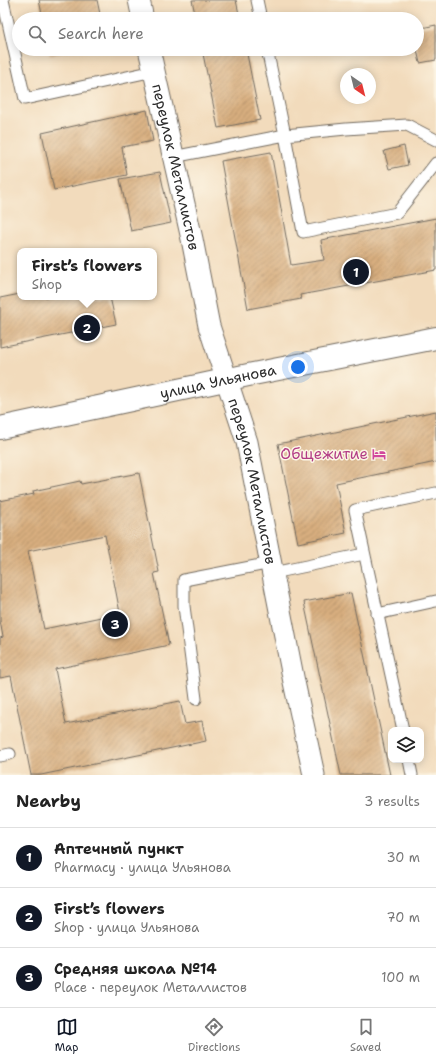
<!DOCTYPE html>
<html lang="en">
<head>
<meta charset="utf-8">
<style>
  body { margin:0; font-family:"Shantell Sans",sans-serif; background:#f2f2f2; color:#222 }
  .controls { position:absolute; right:12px; bottom:12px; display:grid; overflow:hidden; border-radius:8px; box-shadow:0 2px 10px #0003 }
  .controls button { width:36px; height:36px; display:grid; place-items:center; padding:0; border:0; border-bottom:1px solid #e0e0e0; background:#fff; color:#222; font:20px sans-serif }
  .compass { position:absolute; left:340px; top:68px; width:36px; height:36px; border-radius:50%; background:#fff; box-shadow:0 2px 10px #0003; rotate:145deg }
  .you { position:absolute; left:298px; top:367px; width:14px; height:14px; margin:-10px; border:3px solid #fff; border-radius:50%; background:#1a73e8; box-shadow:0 0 0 6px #1a73e833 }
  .badge { display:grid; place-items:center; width:26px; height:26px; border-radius:50%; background:#111827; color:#fff; font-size:13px; font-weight:700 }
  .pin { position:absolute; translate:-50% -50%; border:2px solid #fff; box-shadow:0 1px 4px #0006 }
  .popup { position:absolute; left:17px; top:248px; width:140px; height:52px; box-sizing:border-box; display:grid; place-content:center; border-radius:8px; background:#fff; filter:drop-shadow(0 1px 3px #0005); font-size:13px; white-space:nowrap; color:#767676 }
  .popup b { font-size:15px; color:#222 }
  .popup::after { content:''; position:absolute; left:50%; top:100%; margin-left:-8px; border:8px solid transparent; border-top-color:#fff }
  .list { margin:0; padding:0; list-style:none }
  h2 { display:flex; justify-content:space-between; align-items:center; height:52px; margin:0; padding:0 16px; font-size:17px }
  h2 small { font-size:13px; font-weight:400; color:#767676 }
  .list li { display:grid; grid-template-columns:26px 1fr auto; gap:12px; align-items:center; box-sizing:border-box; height:60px; padding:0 16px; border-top:1px solid #e0e0e0 }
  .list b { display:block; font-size:15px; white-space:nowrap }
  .list p { margin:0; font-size:13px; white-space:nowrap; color:#767676 }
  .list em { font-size:13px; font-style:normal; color:#767676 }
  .icon { flex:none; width:22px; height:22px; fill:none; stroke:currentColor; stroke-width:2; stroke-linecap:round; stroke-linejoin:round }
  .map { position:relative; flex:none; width:436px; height:775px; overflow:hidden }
  .search { position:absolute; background:#fff; box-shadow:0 2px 10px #0003; left:12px; right:12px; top:12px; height:44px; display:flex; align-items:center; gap:10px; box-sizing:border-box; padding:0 14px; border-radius:22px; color:#767676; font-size:15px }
  .sheet { height:232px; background:#fff }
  nav { display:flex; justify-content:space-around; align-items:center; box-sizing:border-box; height:56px; border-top:1px solid #e0e0e0; background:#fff; font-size:11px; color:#767676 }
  nav a { display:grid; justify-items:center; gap:2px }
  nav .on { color:#111827 }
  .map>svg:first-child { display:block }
  .building { fill:url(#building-hatch); fill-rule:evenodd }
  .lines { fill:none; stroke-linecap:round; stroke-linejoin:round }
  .service-casing { stroke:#71695e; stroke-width:13 }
  .minor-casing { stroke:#71695e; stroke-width:23 }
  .secondary-casing { stroke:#71695e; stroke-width:24 }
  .service { stroke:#fff; stroke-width:11 }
  .minor { stroke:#fff; stroke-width:21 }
  .secondary { stroke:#fff; stroke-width:22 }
  .labels { text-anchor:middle; stroke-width:3; stroke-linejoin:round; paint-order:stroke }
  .street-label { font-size:15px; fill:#2b2b2b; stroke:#fcf5e5 }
  .hotel-label { font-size:15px; fill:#b23c85; stroke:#fcf5e5; text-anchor:end }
</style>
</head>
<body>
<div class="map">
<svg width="436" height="775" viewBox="0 0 436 775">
  <defs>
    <pattern id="building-hatch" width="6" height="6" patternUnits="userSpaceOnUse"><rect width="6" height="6" fill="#d8ae7f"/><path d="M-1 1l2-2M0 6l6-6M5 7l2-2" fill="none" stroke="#af8e68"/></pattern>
  </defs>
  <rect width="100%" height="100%" fill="#fcf5e5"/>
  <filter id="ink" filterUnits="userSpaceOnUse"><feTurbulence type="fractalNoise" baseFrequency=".025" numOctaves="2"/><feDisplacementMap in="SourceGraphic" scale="8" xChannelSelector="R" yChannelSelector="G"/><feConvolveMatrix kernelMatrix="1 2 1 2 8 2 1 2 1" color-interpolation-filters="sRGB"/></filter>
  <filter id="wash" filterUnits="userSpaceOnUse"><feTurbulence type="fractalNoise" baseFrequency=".012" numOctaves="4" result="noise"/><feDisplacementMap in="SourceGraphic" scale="16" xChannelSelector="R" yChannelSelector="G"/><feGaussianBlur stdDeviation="0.9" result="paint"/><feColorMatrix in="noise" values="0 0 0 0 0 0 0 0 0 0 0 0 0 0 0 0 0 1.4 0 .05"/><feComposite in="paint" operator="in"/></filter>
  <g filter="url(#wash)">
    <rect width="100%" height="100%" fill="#f2dbbc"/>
    <g id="blocks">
      <path class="building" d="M39 0H97L101 19H43Z
        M192 0H236L240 19H196Z
        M436 25V60L420 63 417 50V29Z
        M49 49H82L50 55Z
        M202 49H246L260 120 218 128Z
        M147 110 153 141 122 147 127 175 54 190 42 133Z
        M404 146 408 165 389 169 384 151Z
        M271 152 291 265 324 260 321 240 436 218V270L300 295 301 299 248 309 221 161Z
        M160 172 171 223 131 231 120 179Z
        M20 294V297H110L116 324 0 347V298Z
        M436 411V462L336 483 346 533 298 543 278 444Z
        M139 473 159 572 154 573 169 645 55 669 66 724 180 701 185 724 202 721 206 741 41 775H31L11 676 0 678V638L3 637 0 621V501L34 494 33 491 80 481 81 484ZM105 535 120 613 44 629 28 551Z
        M351 593 390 775H341L304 602Z"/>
    </g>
  </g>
  <g filter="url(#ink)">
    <use href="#blocks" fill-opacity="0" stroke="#71695e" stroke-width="1"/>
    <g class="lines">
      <g class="service-casing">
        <path id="service" d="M3 0 25 99 154 71
          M257 0 261 19
          M267 49 285 135 346 129 407 125 436 140
          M173 157 285 135 303 232 397 213 436 163
          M273 573 364 554
          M377 614 436 601
          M196 699 184 606V580L271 563
          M403 730 355 510 436 493
          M0 756 10 754
          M409 760 412 775"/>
      </g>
      <g class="minor-casing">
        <g id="minor">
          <path d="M139 0 143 19"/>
          <path id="s1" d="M149 49 192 239 209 326 247 442 294 682 314 775"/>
        </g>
      </g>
      <g class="secondary-casing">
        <g id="secondary">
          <path id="s2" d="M0 428 253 374 436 338"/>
        </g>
      </g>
      <use href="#service" class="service"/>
      <use href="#minor" class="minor"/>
      <use href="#secondary" class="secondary"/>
    </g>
  </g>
  <defs>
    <g id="hotel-bare" transform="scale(1.08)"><path d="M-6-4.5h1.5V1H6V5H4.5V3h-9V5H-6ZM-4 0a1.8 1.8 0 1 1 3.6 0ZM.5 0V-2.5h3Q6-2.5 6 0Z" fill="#d1479c" stroke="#fcf5e5" stroke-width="2.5" paint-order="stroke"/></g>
  </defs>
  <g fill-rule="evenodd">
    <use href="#hotel-bare" x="379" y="454"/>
  </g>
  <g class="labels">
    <g class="street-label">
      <text dy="5" stroke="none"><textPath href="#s1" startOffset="121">переулок Металлистов</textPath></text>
      <text dy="5" stroke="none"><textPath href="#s2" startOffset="223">улица Ульянова</textPath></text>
      <text dy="5" stroke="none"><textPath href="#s1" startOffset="445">переулок Металлистов</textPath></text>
    </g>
    <g class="hotel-label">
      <text x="368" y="459">Общежитие</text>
    </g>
  </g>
</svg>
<div class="controls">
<button><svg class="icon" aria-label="layers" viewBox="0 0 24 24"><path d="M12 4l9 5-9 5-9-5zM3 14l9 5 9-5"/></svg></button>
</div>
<svg class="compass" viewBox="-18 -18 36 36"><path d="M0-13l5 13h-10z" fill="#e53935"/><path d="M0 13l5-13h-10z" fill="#767676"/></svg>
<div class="you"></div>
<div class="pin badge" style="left:356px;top:272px">1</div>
<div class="pin badge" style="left:87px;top:328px">2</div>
<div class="popup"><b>First’s flowers</b>Shop</div>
<div class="pin badge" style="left:115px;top:624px">3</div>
<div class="search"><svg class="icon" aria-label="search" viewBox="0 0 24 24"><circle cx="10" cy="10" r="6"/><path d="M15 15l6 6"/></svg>Search here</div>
</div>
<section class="sheet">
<h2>Nearby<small>3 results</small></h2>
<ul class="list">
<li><span class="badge">1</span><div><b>Аптечный пункт</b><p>Pharmacy · улица Ульянова</p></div><em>30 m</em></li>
<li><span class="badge">2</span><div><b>First’s flowers</b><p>Shop · улица Ульянова</p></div><em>70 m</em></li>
<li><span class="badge">3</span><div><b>Средняя школа №14</b><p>Place · переулок Металлистов</p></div><em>100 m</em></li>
</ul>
</section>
<nav>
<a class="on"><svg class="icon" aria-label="map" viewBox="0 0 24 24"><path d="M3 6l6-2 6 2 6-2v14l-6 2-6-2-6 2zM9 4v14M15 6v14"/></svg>Map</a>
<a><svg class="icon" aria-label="directions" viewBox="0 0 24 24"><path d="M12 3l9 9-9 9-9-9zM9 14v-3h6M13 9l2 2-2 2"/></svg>Directions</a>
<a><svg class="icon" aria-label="saved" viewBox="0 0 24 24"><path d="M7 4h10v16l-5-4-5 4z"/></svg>Saved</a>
</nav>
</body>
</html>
